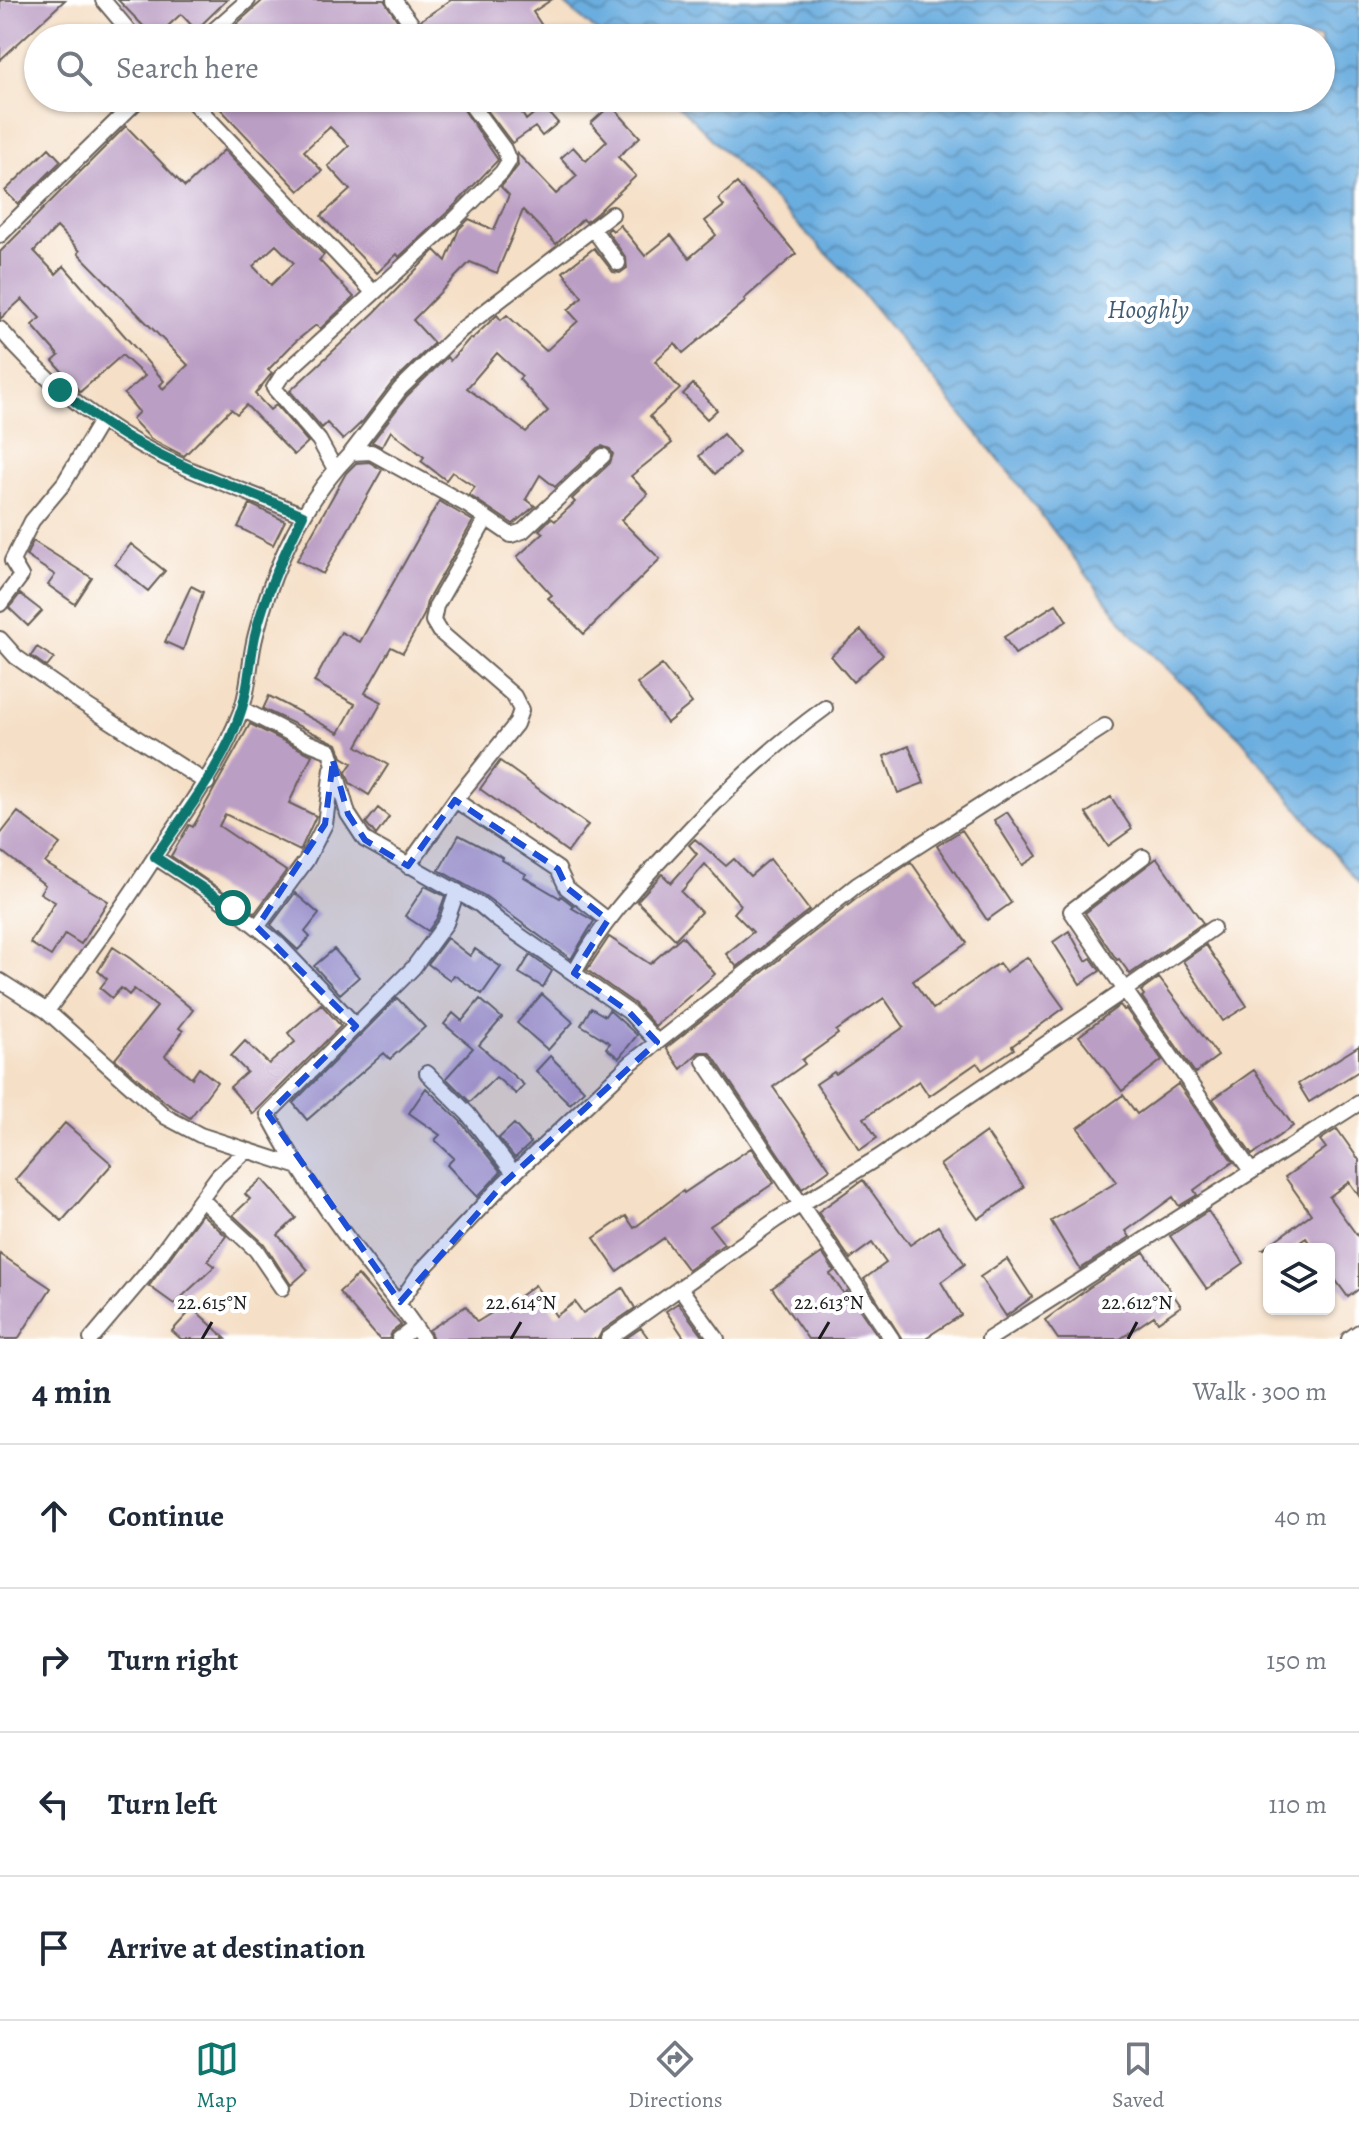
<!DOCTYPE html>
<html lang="en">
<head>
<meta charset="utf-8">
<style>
  body { margin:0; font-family:Alegreya,serif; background:#f2f2f3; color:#1f2937 }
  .controls { position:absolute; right:24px; bottom:24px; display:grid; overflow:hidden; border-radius:12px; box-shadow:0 2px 6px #0004 }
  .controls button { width:72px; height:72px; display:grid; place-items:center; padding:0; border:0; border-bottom:2px solid #e0e1e3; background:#fff; color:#1f2937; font:40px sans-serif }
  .stop { position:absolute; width:24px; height:24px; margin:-18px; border:6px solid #0f766e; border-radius:50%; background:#fff }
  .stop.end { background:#0f766e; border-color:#fff; box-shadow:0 2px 8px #0008 }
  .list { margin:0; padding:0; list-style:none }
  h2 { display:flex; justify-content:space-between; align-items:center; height:104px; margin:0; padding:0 32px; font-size:34px }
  h2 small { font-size:26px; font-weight:400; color:#747a83 }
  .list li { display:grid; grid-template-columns:52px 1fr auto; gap:24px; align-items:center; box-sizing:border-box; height:144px; padding:0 32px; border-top:2px solid #e0e1e3 }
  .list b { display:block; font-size:30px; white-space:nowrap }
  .list em { font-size:26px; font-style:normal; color:#747a83 }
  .icon { flex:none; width:44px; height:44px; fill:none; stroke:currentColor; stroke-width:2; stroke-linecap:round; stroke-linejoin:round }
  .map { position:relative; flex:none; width:1359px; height:1339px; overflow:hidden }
  .search { position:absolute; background:#fff; box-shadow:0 2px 6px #0004; left:24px; right:24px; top:24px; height:88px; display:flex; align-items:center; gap:20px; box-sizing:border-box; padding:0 28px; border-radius:44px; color:#747a83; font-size:30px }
  .sheet { height:680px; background:#fff }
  nav { display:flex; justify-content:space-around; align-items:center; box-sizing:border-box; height:112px; border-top:2px solid #e0e1e3; background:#fff; font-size:22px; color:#747a83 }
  nav a { display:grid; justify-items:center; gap:4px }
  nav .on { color:#0f766e }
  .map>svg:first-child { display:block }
  .water { fill:url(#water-waves); stroke:#44647e; stroke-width:2 }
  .building { fill:#bb9ec4; fill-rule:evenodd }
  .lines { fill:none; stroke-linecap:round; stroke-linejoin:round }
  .minor-casing { stroke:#686058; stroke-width:18 }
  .minor { stroke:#fff; stroke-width:14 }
  .route { stroke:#0f766e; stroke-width:10 }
  .marked { fill:#1d4ed8; fill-opacity:0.2; stroke:#1d4ed8; stroke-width:6; stroke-dasharray:16 10; stroke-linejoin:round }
  .ticks { fill:none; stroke:#1c1c1c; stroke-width:3 }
  .labels { text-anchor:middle; stroke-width:8; stroke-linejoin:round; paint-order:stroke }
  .water-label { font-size:26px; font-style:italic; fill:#405d74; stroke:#fff }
  .ticks-label { font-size:20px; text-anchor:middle; fill:#1c1c1c; stroke:#fff; stroke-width:8; stroke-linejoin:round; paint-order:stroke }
</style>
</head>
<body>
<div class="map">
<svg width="1359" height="1339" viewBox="0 0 1359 1339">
  <defs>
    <pattern id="water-waves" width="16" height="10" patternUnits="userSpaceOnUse" patternTransform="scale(2)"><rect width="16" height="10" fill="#6baddf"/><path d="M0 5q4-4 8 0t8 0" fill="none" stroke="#578cb4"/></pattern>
  </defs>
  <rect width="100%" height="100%" fill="#fff"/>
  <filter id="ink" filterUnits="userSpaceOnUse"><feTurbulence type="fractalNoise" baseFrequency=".0125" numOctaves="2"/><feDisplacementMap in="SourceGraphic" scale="16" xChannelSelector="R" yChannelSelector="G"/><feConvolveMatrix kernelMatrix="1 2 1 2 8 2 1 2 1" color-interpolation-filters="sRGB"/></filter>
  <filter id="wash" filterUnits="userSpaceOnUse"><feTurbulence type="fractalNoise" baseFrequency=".006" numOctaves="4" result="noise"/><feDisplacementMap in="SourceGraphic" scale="32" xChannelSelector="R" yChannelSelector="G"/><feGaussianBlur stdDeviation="1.8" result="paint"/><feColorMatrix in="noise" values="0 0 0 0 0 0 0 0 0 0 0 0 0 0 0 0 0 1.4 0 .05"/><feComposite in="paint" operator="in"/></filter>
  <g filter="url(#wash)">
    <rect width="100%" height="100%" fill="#f5dfc6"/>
    <path class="water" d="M560 0H1359V884L1242 740 1134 637 1011 475 845 272 671 98H1321V38H604Z"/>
    <g id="blocks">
      <path class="building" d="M0 0H65L0 60Z
        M118 0H227L196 30 181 14 155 38Z
        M263 0H384L403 29 393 38H221Z
        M451 0H551L533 12 550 38H432L421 20Z
        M210 98H456L498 160 451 209 399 257 397 254 377 273 321 216 350 190 328 166 349 146 330 127 304 151 322 171 299 191Z
        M478 98H513L526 120 543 106 558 123 542 136 535 127 512 143Z
        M611 105 640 137 618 157 636 176 597 213 586 222 583 219 556 244 523 210 497 273 470 262 413 320 434 343 392 383 363 421 343 440 327 423 322 428 290 391 375 312 435 250 446 261 459 229 469 219 494 230 509 195 501 187 518 166 517 153 556 194 577 176 561 158 573 147 586 161 607 141 591 123Z
        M126 126 185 187 224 150 324 255 319 260 354 297 320 329 316 325 295 342 268 370 272 373 255 394 270 410 276 405 308 442 294 455 246 405 237 414 231 409 184 456 151 439 132 419 139 412 124 394 145 376 122 355 80 392 53 361 59 356 32 325 40 318 22 299 0 319V252ZM57 227 80 251 78 253 188 365 163 389 160 385 164 381 64 266 56 274 34 251ZM276 245 294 263 271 285 253 266Z
        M49 148 61 161 18 204 5 191Z
        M737 183 796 254 744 299 746 301 683 353 675 343 655 361 680 389 650 416 672 443 631 476 648 494 621 520 660 559 584 634 548 598 552 595 517 557 543 533 539 530 551 518 555 521 575 502 572 499 610 463 613 454 610 449 602 446 597 448 555 487 540 475 526 499 535 506 513 524 469 495 475 487 452 472 446 480 421 461 424 457 391 431 382 447 372 442 407 396 447 357 450 361 470 338 472 339 497 315 501 320 507 315 546 351 578 321 568 310 582 297 563 272 594 248 613 272 620 273 627 268 626 258 607 231 610 228 613 231 620 225 645 256 671 235 689 258 716 235 705 221 724 206 718 199ZM497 353 522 376 519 379 548 411 526 432 467 388Z
        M693 384 717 410 707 419 683 394Z
        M723 434 739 453 715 474 699 456Z
        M369 462 382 470 323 574 297 560 346 473 356 463Z
        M439 501 473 521 427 601 424 615 403 653 391 647 365 693 382 702 357 746 388 765 369 795 350 783 346 772 352 763 342 757 337 744 263 709 269 696 339 733 355 704 314 682 341 632 360 642Z
        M250 504 285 521 273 545 238 527Z
        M33 541 92 578 75 604 48 585 55 575 26 556Z
        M131 544 165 571 148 591 115 564Z
        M191 586 203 592 183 650 165 642Z
        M20 594 42 611 28 626 9 608Z
        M1056 604 1067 621 1015 654 1004 637Z
        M861 630 883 655 853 682 831 656Z
        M37 647 54 658 47 667 31 656Z
        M662 665 692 703 667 723 637 684Z
        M250 724 312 755 289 803 316 816 300 851 225 814 219 826 286 871 255 913 171 856 189 825 193 827Z
        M909 746 924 783 898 793 884 756Z
        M500 761 588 825 568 852 480 789Z
        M1111 797 1132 829 1108 846 1086 813Z
        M378 808 389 817 376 835 366 823Z
        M18 812 60 844 45 863 108 901 81 944 65 934 51 956 30 943 55 902 40 893 45 885 0 850V835Z
        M1007 812 1037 856 1023 865 994 820Z
        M962 830 1011 903 987 920 937 846Z
        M459 835 503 858 502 860 526 874 524 877 560 898 561 896 574 906 572 908 594 921 571 959 485 896 439 870Z
        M695 839 726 866 734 859 750 876 770 859 809 910 737 967 726 954 753 932 734 913 741 905 705 864 681 892 701 912 675 939 637 901 662 874 671 883 697 854 689 845Z
        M1157 858 1203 923 1130 974 1119 959 1117 960 1085 913Z
        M911 862 967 943 913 981 933 1009 999 963 1006 972 1027 957 1064 1008 1012 1046 1014 1049 982 1070 977 1063 929 1096 919 1081 864 1118 877 1138 860 1150 816 1084 834 1072 836 1074 904 1027 884 998 836 1031 838 1034 802 1060 805 1064 773 1087 830 1169 802 1189 712 1055 708 1052H699L681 1069 666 1048 856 899Z
        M425 886 445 896 437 918 428 931 405 916Z
        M295 893 319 914 305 932 310 937 298 950 271 925Z
        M1069 931 1086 961 1091 958 1100 971 1080 984 1053 942Z
        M682 936 715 974 655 1026 635 1004 587 970 609 937 650 964Z
        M447 938 470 956 475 949 501 967 482 994 454 975 450 980 428 964Z
        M1206 945 1247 1006 1223 1021 1183 961Z
        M113 947 131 959 193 1010 179 1028 183 1031 165 1056 192 1078 199 1068 217 1082 190 1118 165 1102 115 1059 157 1007 134 989 129 995 121 988 112 998 100 988 107 979 98 971Z
        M334 949 359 977 340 994 314 966Z
        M530 955 552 971 543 987 519 973Z
        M1159 978 1218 1056 1195 1073 1142 997 1144 995 1141 991Z
        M542 994 573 1022 548 1050 517 1023Z
        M397 998 425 1027 390 1059 384 1053 307 1120 293 1103Z
        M480 999 502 1018 479 1045 524 1085 516 1094 496 1077 470 1102 446 1078 473 1048 444 1024 453 1013 462 1021Z
        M321 1004 341 1026 253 1114 230 1087 247 1072 231 1056 245 1041 269 1064 295 1042 288 1033Z
        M1120 1005 1124 1010 1126 1009 1162 1060 1122 1091 1079 1036Z
        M591 1008 605 1016 609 1010 637 1035 619 1058 606 1048 610 1043 581 1025Z
        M1359 1046V1071L1309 1102 1298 1084Z
        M550 1056 584 1090 570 1104 536 1071Z
        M1254 1070 1293 1126 1252 1155 1213 1099Z
        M1178 1084 1233 1162 1194 1190 1197 1195 1179 1206 1173 1197 1126 1231 1130 1237 1080 1269 1051 1221 1117 1182 1078 1128 1123 1095 1137 1114Z
        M426 1088 460 1121 501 1172 477 1197 447 1165 454 1158 435 1140 440 1135 409 1113Z
        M65 1123 112 1164 62 1221 15 1180Z
        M514 1124 531 1143 515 1158 499 1138Z
        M1337 1129 1359 1160V1196L1349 1182 1329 1197 1359 1238V1289L1348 1297 1329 1271V1249H1313L1306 1238 1290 1249H1263L1311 1214 1285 1177 1326 1148 1320 1140Z
        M986 1132 1024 1187 978 1219 940 1165Z
        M751 1148 774 1183 710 1226 724 1244 688 1270 664 1238 617 1271 594 1238 626 1216 634 1228 683 1191 684 1193Z
        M262 1179 296 1218 278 1235 308 1270 291 1285 264 1244 233 1215 250 1199 245 1194Z
        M863 1180 910 1245 938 1226 965 1264 941 1282 961 1315 924 1339H902L864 1279 886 1263 872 1243 850 1259 818 1212Z
        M1208 1211 1244 1263 1207 1289 1170 1236Z
        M202 1214 226 1236 208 1261 215 1266 174 1304 149 1286Z
        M1144 1252 1181 1306 1158 1322 1154 1316 1120 1339H1058L1045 1320 1090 1287Z
        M822 1253 834 1271 830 1274 844 1294 847 1291 880 1339H808L772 1288Z
        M0 1254 51 1288 18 1339H0Z
        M1007 1259 1032 1297 1006 1316 980 1277Z
        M358 1275 401 1325 392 1332 389 1339H379L339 1292Z
        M535 1285 556 1316 575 1302 583 1313 623 1288 635 1308 602 1331 598 1339H433L429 1330 466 1306 477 1322 498 1309 500 1311Z
        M678 1303 705 1339H685L666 1311Z
        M193 1308 226 1339H181L172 1331Z
        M641 1328 649 1339H625Z"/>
    </g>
  </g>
  <g filter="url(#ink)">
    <use href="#blocks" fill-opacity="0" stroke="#686058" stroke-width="2"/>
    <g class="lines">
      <g class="minor-casing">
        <path id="minor" d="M103 0 135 38
          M394 0 422 38
          M205 38 248 0
          M189 98 373 292
          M593 229 618 263
          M0 235 140 98
          M0 329C40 376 86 414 140 445 192 474 249 492 303 515
          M351 453 400 389 461 330 612 214
          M335 469 319 440 274 388 281 377 452 222 502 172 509 161 504 149 466 98
          M0 604 21 576 12 561 32 521 64 483 101 421
          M0 639 16 657 76 699 207 783
          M242 709 307 742 330 751 348 814 365 840 480 905 499 921 629 1012 657 1042
          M455 800 558 869 567 888 608 920
          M155 857 233 908 277 943 356 1026
          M408 866 455 800 516 724 521 710 514 696 439 631 433 621 436 606 486 519
          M257 927 306 861 325 824 332 769
          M1213 928 1125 990 1251 1171
          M574 973C600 925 635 887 672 848 722 794 766 751 825 708
          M0 981 47 1011 166 1117 200 1135 299 1167
          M47 1011C84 961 121 910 155 857 187 808 219 768 241 711 250 687 249 659 256 634 273 568 303 502 351 453L371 452 467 505 511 535 523 531 603 456
          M704 1061 892 1339
          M427 1073 468 1114 514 1173
          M201 1199 256 1250 282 1288
          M680 1288 717 1339
          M400 1302 422 1270 504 1183 631 1063 857 885 1105 726
          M91 1339 146 1274 218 1176 245 1152
          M399 1339 415 1327
          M423 1339C407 1314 393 1297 375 1274 337 1226 297 1169 268 1114L413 968 446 923 457 891
          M608 1339 777 1219 879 1157 1125 990 1071 911 1143 857
          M989 1339 1359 1103
          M1349 1339 1359 1332"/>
      </g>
      <use href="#minor" class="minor"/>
    </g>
  </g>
  <g class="lines" filter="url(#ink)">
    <path class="route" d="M60 390C87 411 113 431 143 446 194 474 250 492 303 515 284 554 265 593 255 636 250 659 249 685 242 708 226 762 186 812 155 857L233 908"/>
  </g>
  <path class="marked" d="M333 761 348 814 365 840 408 866 455 800 558 869 567 888 608 920 574 973 629 1012 657 1042 504 1183 400 1302 268 1114 356 1026 257 927 325 824Z"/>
  <path class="ticks" d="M202 1339 212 1322M511 1339 521 1322M819 1339 829 1322M1128 1339 1137 1322"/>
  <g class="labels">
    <g class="water-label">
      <text x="1148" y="318">Hooghly</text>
    </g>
  </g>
  <g class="ticks-label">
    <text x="212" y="1309">22.615°N</text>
    <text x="521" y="1309">22.614°N</text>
    <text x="829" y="1309">22.613°N</text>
    <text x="1137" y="1309">22.612°N</text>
  </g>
</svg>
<div class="controls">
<button><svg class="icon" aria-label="layers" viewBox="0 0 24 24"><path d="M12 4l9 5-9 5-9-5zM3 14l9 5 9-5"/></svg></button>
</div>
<div class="stop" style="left:233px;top:908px"></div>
<div class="stop end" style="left:60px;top:390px"></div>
<div class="search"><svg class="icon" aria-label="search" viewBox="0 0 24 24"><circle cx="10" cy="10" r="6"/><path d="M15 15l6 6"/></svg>Search here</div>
</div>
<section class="sheet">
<h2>4 min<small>Walk · 300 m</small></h2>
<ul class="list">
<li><svg class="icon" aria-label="ahead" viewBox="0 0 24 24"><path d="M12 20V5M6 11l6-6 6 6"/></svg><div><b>Continue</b></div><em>40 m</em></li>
<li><svg class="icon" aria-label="right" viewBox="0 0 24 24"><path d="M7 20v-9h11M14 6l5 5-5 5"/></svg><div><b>Turn right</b></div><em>150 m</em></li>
<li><svg class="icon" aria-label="left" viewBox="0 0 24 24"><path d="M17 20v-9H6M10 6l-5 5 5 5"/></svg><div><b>Turn left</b></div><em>110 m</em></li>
<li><svg class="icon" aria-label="arrive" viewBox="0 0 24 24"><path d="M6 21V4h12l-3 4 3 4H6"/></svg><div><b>Arrive at destination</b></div></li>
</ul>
</section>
<nav>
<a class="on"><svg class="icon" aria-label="map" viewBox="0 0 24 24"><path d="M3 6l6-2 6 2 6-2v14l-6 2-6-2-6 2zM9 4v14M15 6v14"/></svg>Map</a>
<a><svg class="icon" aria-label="directions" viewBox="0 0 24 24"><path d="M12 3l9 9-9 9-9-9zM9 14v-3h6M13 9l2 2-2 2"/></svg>Directions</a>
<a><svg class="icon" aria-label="saved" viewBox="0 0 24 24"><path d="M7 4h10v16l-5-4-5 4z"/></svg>Saved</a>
</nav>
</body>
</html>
